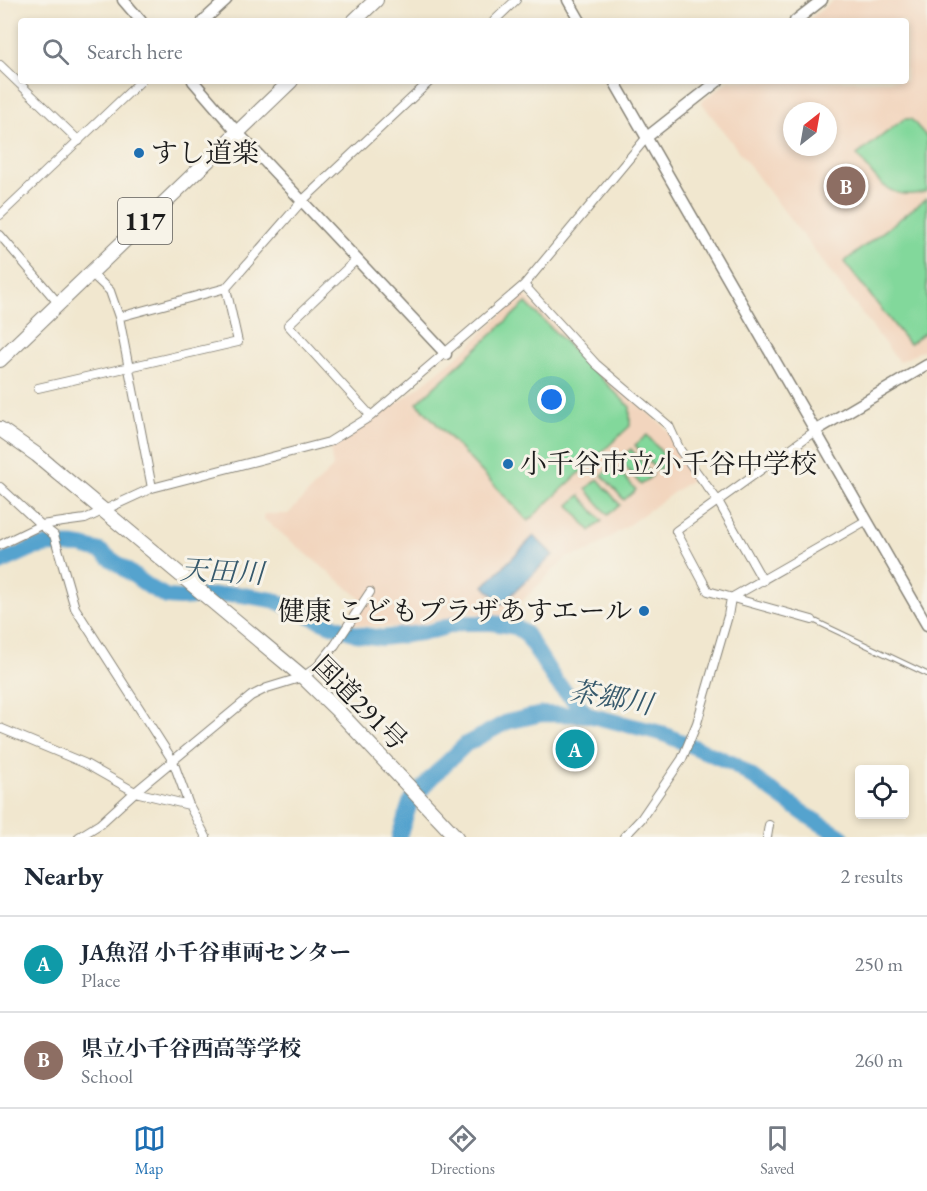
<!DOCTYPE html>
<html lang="en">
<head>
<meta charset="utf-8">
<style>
  body { margin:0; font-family:"EB Garamond","Noto Serif JP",serif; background:#f2f2f3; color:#1f2937 }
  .controls { position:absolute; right:18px; bottom:18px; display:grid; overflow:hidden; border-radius:6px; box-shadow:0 3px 9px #0003 }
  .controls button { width:54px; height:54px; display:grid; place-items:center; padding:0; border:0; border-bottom:2px solid #e0e1e3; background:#fff; color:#1f2937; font:30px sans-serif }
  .compass { position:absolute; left:783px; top:102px; width:54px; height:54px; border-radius:50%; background:#fff; box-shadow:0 3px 9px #0003; rotate:31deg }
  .you { position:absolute; left:552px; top:400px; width:21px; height:21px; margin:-15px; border:4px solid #fff; border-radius:50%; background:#1a73e8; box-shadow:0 0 0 9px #1a73e833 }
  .badge { display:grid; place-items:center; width:39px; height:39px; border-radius:50%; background:#1f6fb2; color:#fff; font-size:20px; font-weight:700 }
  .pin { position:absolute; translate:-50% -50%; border:3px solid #fff; box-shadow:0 2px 6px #0006 }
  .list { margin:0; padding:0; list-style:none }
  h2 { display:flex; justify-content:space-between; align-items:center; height:78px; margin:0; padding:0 24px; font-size:26px }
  h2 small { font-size:20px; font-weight:400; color:#747a83 }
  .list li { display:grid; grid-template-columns:39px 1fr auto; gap:18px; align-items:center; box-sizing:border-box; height:96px; padding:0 24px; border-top:2px solid #e0e1e3 }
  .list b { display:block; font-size:22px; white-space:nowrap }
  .list p { margin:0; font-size:20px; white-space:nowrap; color:#747a83 }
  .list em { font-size:20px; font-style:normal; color:#747a83 }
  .icon { flex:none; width:33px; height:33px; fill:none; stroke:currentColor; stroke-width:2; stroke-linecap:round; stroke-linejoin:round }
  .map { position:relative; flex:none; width:927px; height:837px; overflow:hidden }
  .search { position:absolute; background:#fff; box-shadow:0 3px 9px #0003; left:18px; right:18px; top:18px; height:66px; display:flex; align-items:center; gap:15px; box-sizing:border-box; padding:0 21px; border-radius:6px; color:#747a83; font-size:22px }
  .sheet { height:270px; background:#fff }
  nav { display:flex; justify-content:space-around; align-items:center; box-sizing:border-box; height:84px; border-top:2px solid #e0e1e3; background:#fff; font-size:16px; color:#747a83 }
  nav a { display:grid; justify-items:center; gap:3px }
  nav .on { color:#1f6fb2 }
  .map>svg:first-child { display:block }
  .built { fill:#f2d5be; fill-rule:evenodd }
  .green { fill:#82d89b; stroke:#4f7a5c; stroke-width:1.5 }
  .water { fill:#55a3ce; stroke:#386075; stroke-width:1.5 }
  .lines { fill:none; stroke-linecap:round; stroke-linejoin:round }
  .river { stroke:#55a3ce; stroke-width:16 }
  .service-casing { stroke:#868276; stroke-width:6 }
  .minor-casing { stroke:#868276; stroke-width:10 }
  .tertiary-casing { stroke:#868276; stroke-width:13 }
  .trunk-casing { stroke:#868276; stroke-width:16 }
  .service { stroke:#fff; stroke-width:4 }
  .minor { stroke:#fff; stroke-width:8 }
  .tertiary { stroke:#fff; stroke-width:10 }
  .trunk { stroke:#fff; stroke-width:14 }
  .poi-dot { fill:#1f6fb2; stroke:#f7f3e8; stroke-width:2 }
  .labels { text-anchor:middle; stroke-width:6; stroke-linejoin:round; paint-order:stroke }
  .shield { fill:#f7f3e8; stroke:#5e5c59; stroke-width:1.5 }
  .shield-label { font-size:26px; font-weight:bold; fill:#1c1c1c }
  .poi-label { font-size:27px; fill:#1c1c1c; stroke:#f7f3e8; text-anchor:start }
  .street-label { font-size:27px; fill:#1c1c1c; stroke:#f7f3e8 }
  .water-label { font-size:28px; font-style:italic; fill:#36596c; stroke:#f7f3e8 }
</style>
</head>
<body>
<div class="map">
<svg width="927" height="837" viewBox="0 0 927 837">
  <rect width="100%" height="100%" fill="#f7f3e8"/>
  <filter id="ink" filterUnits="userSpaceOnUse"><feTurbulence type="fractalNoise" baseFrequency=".0167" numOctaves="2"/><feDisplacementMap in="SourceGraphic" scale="12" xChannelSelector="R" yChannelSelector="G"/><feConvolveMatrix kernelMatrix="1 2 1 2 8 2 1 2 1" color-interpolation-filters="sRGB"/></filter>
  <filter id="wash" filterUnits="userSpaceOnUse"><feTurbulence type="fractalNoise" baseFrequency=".008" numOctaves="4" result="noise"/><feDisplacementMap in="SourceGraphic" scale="24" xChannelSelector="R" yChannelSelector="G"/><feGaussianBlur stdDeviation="1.35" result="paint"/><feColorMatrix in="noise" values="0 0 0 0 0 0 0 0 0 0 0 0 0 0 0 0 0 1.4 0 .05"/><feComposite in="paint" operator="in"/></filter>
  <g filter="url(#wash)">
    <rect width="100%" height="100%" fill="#f1e7cf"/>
    <path class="built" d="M834 0H919L927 9V348L899 362 701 102 729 81H906V21H807ZM792 111H828V147H792Z
      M523 294 602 374 664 426 673 439 681 460 695 477 627 526 590 551 566 558 509 614 502 616 469 613 404 628 365 626 345 621 360 598 264 519 265 514H288L333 467 330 447 354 433 406 397 462 353Z"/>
    <path class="green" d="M904 119H911L927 137V191C890 203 878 181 857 155Z
      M927 198V331L909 344 844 262Z
      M526 303 630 407V426L528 521 417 403Z
      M647 435 669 461 657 471 635 445Z
      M631 449 653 475 641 485 619 459Z
      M614 465 636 490 624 500 602 475Z
      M598 479 620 505 608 515 586 489Z
      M580 495 602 521 590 531 569 505Z"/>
    <path class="water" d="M534 536 553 555 502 604 484 586Z"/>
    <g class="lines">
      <path class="river" d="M0 563 33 548 50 545 82 546 100 551 151 588 167 597 180 598 236 594 273 600 326 623 356 634 382 638 428 632 460 623H493L516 627 526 634 556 682 588 715
        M399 837 410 803 431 778 466 744 507 722 542 714 588 715 661 733 734 764 806 815 842 837"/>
    </g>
  </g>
  <g filter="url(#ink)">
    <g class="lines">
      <g class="service-casing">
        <path id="service" d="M813 620 927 674"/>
      </g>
      <g class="minor-casing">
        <path id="minor" d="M494 21 516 0
          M0 65 79 141
          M0 215 141 81
          M0 235 59 304
          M357 259 288 325 371 416
          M91 273 110 291 119 317 152 488
          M524 285 596 364 669 426 680 450 718 501 763 581
          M119 317 226 288 302 201 430 81
          M38 388 238 342 226 288
          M0 487 41 525 54 535 75 608 173 761 189 805 206 837
          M0 545 41 525 85 519 152 488 329 442 371 416 524 285 647 137
          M812 620 708 591 676 531 815 431
          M0 728 84 763 135 792 189 805
          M79 837 100 824 135 792 251 696 267 688 303 677 318 666 335 645 370 592
          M624 837 641 819 682 759 697 723 728 616 731 598 867 520
          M767 837 769 825"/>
      </g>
      <g class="tertiary-casing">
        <path id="tertiary" d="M123 0 141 21
          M568 0 580 21
          M203 21 226 0
          M795 21 822 0
          M193 81 237 132 446 354
          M614 81 927 625
          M647 137 718 81
          M815 431 927 365"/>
      </g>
      <g class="trunk-casing">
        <path id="trunk" d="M354 21 376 0
          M0 360 291 81
          M0 429 37 455 303 677 339 712 456 837"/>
      </g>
      <use href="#service" class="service"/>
      <use href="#minor" class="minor"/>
      <use href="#tertiary" class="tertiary"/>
      <use href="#trunk" class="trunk"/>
    </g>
  </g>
  <g class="poi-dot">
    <circle cx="139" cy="153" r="6"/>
    <circle cx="508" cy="464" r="6"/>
    <circle cx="644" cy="611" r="6"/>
  </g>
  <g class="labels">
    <rect class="shield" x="118" y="198" width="54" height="46" rx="4.5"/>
    <g class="shield-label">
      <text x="145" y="230">117</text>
    </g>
    <g class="poi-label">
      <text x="151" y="162">すし道楽</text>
      <text x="520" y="473">小千谷市立小千谷中学校</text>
      <text x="632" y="620" text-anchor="end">健康 こどもプラザあすエール</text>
    </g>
    <g class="street-label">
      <text transform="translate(360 703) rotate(45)" y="9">国道291号</text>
    </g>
    <g class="water-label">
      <text transform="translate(222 571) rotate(3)" y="10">天田川</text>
      <text transform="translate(611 697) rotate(10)" y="10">茶郷川</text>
    </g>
  </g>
</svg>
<div class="controls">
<button><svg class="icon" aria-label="locate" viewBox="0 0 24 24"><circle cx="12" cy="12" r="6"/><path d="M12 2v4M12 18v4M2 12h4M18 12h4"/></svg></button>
</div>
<svg class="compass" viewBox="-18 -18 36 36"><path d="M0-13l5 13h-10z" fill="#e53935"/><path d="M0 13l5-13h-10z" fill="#747a83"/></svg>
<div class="you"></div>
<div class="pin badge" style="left:575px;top:749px;background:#0f9aa8">A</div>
<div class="pin badge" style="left:846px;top:186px;background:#8d6e63">B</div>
<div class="search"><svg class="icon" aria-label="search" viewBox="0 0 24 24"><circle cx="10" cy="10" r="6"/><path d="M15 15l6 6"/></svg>Search here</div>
</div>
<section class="sheet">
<h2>Nearby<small>2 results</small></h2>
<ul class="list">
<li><span class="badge" style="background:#0f9aa8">A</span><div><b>JA魚沼 小千谷車両センター</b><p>Place</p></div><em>250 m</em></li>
<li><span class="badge" style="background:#8d6e63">B</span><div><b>県立小千谷西高等学校</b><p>School</p></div><em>260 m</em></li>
</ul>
</section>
<nav>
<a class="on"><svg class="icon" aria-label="map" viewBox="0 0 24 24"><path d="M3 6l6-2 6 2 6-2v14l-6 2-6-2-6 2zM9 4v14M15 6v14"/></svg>Map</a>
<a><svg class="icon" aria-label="directions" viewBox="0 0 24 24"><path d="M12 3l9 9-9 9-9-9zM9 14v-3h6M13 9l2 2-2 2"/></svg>Directions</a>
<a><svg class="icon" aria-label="saved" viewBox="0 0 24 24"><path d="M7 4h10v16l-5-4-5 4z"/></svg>Saved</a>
</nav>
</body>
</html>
